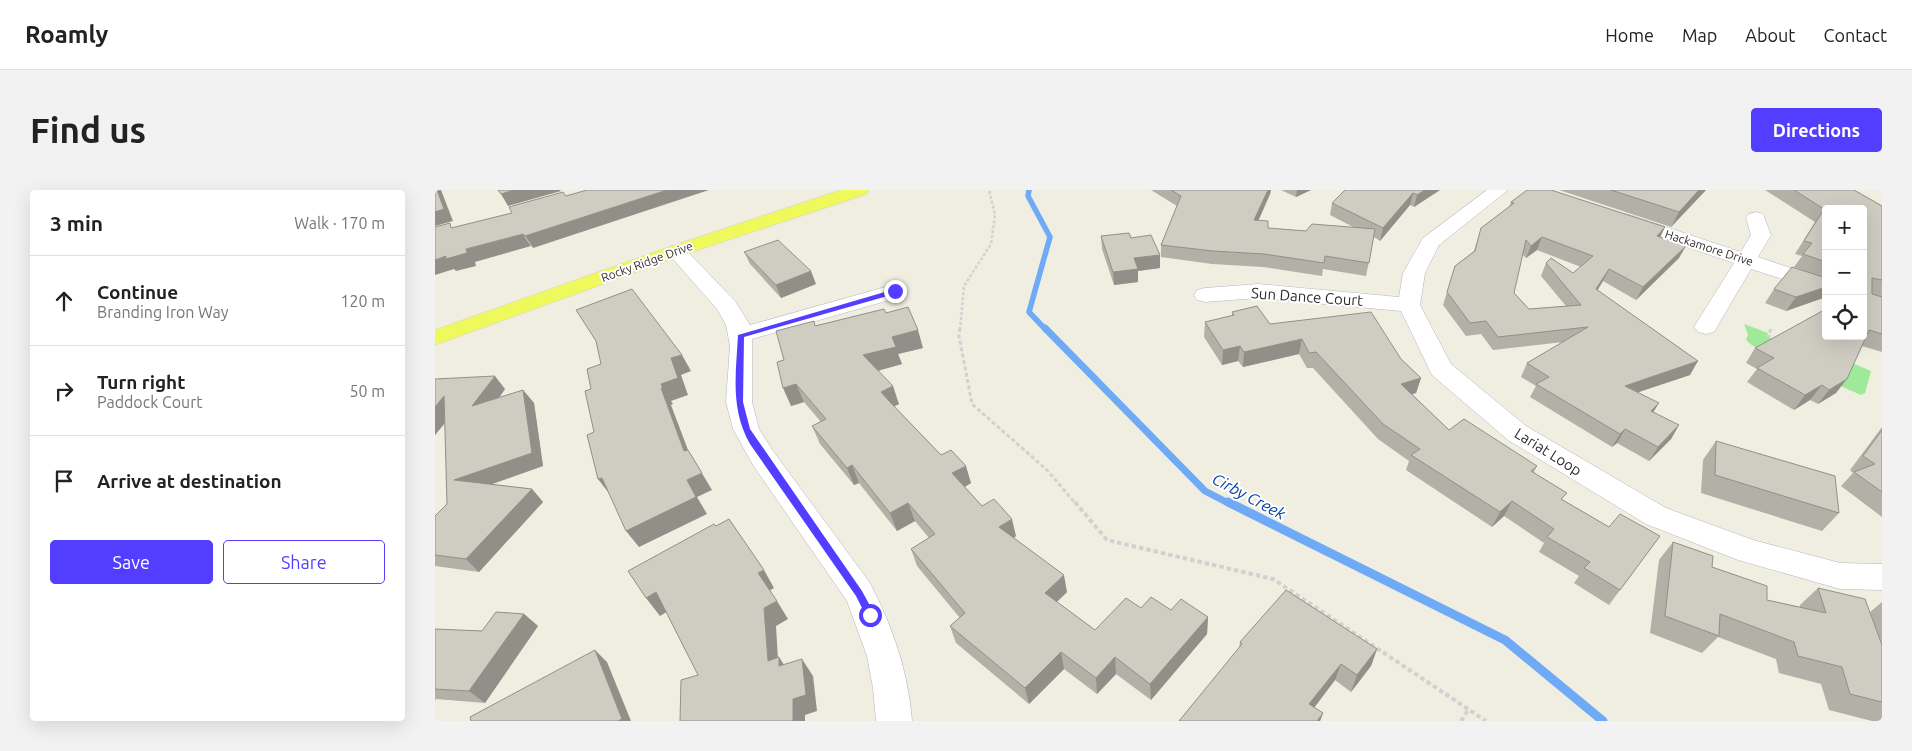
<!DOCTYPE html>
<html lang="en">
<head>
<meta charset="utf-8">
<style>
  body { margin:0; font-family:Ubuntu,sans-serif; background:#f2f2f2; color:#222 }
  .controls { position:absolute; right:15px; top:15px; display:grid; overflow:hidden; border-radius:5px; box-shadow:0 5px 20px #0002 }
  .controls button { width:45px; height:45px; display:grid; place-items:center; padding:0; border:0; border-bottom:1px solid #e0e0e0; background:#fff; color:#222; font:25px sans-serif }
  .stop { position:absolute; width:15px; height:15px; margin:-11px; border:4px solid #533eff; border-radius:50%; background:#fff }
  .stop.end { background:#533eff; border-color:#fff; box-shadow:0 1px 5px #0008 }
  .list { margin:0; padding:0; list-style:none }
  h2 { display:flex; justify-content:space-between; align-items:center; height:65px; margin:0; padding:0 20px; font-size:21px }
  h2 small { font-size:16px; font-weight:400; color:#767676 }
  .list li { display:grid; grid-template-columns:32px 1fr auto; gap:15px; align-items:center; box-sizing:border-box; height:90px; padding:0 20px; border-top:1px solid #e0e0e0 }
  .list b { display:block; font-size:19px; white-space:nowrap }
  .list p { margin:0; font-size:16px; white-space:nowrap; color:#767676 }
  .list em { font-size:16px; font-style:normal; color:#767676 }
  .actions { display:flex; gap:10px; padding:15px 20px }
  .actions a { flex:1; padding:11px 0; border:1px solid #533eff; border-radius:5px; text-align:center; font-size:18px; color:#533eff }
  .actions .main { background:#533eff; color:#fff }
  .icon { flex:none; width:28px; height:28px; fill:none; stroke:currentColor; stroke-width:2; stroke-linecap:round; stroke-linejoin:round }
  .map { position:relative; flex:none; width:1447px; height:531px; overflow:hidden; border-radius:5px }
  header { display:flex; align-items:center; gap:30px; box-sizing:border-box; height:70px; padding:0 25px; background:#fff; border-bottom:1px solid #e0e0e0 }
  header strong { font-size:24px }
  nav { display:flex; gap:28px; margin-inline-start:auto; font-size:18px }
  .intro { display:flex; align-items:center; justify-content:space-between; box-sizing:border-box; height:120px; padding:0 30px }
  h1 { margin:0; font-size:35px }
  .button { padding:12px 22px; border-radius:5px; background:#533eff; color:#fff; font-size:18px; font-weight:700 }
  main { display:flex; gap:30px; padding:0 30px }
  aside { flex:1; background:#fff; border-radius:5px; box-shadow:0 5px 20px #0002 }
  .map>svg:first-child { display:block }
  .green { fill:#9ee99a }
  .lines { fill:none; stroke-linecap:round; stroke-linejoin:round }
  .stream-far2 { stroke:#6faaf6; stroke-width:5.5 }
  .stream-far1 { stroke:#6faaf6; stroke-width:7 }
  .stream { stroke:#6faaf6; stroke-width:9 }
  .minor-casing { stroke:#b5b4c2; stroke-width:1 }
  .major-casing { stroke:#d1d1d1; stroke-width:1 }
  .path-far2 { stroke:#d1d1d1; stroke-width:2.5; stroke-dasharray:3 2; stroke-linecap:butt }
  .path-far1 { stroke:#d1d1d1; stroke-width:3; stroke-dasharray:4 2.5; stroke-linecap:butt }
  .path { stroke:#d1d1d1; stroke-width:4; stroke-dasharray:4.5 3; stroke-linecap:butt }
  .minor { fill:#fff; fill-rule:evenodd }
  .major { fill:#f0f95c; fill-rule:evenodd }
  .wall { fill:#b2b0a7; fill-rule:evenodd }
  .shaded-wall { fill:#919088 }
  .building { fill:#cfcdc2; stroke:#919088; fill-rule:evenodd }
  .route { fill:#533eff }
  .labels { text-anchor:middle; stroke-width:4; stroke-linejoin:round; paint-order:stroke }
  .far-street-label { font-size:12px; fill:#2e2e2e; stroke:#fff }
  .street-label { font-size:15px; fill:#2e2e2e; stroke:#fff }
  .water-label { font-size:16px; font-style:italic; fill:#0541ab; stroke:#fff }
</style>
</head>
<body>
<header>
<strong>Roamly</strong>
<nav><a>Home</a><a>Map</a><a>About</a><a>Contact</a></nav>
</header>
<div class="intro"><h1>Find us</h1><a class="button">Directions</a></div>
<main>
<aside>
<h2>3 min<small>Walk · 170 m</small></h2>
<ul class="list">
<li><svg class="icon" aria-label="ahead" viewBox="0 0 24 24"><path d="M12 20V5M6 11l6-6 6 6"/></svg><div><b>Continue</b><p>Branding Iron Way</p></div><em>120 m</em></li>
<li><svg class="icon" aria-label="right" viewBox="0 0 24 24"><path d="M7 20v-9h11M14 6l5 5-5 5"/></svg><div><b>Turn right</b><p>Paddock Court</p></div><em>50 m</em></li>
<li><svg class="icon" aria-label="arrive" viewBox="0 0 24 24"><path d="M6 21V4h12l-3 4 3 4H6"/></svg><div><b>Arrive at destination</b></div></li>
</ul>
<div class="actions"><a class="main">Save</a><a>Share</a></div>
</aside>
<div class="map">
<svg width="1447" height="531" viewBox="0 0 1447 531">
  <rect width="100%" height="100%" fill="#f0eee0"/>
  <path class="green" d="M1309 134 1333 143 1332 147 1352 154C1335 159 1326 165 1311 150L1313 145Z
    M1417 173 1436 181 1430 203 1426 205 1358 175Z"/>
  <g class="lines">
    <path class="stream-far2" d="M594 0 593 6 615 47 594 122 611 140"/>
    <path class="stream-far1" d="M610 138 770 301 795 314"/>
    <path class="stream" d="M793 312 1070 450 1168 531"/>
    <g class="minor-casing">
      <path id="minor" d="M1052 0H1073L1004 55 990 83 985 115 1016 174 1091 236 1231 318 1318 350 1405 373 1447 374V400L1405 399 1303 370 1211 334 1073 250 997 185 966 121 823 108 770 112 762 110 759 105 762 100 770 98 823 94 964 107 968 83 988 48Z
        M1321 22 1328 24 1336 45 1323 67 1391 90V103L1316 79 1279 142 1271 144 1263 142 1259 137 1299 73 1184 34 1181 30 1184 26 1191 24 1198 26 1306 62 1316 45 1311 28 1314 24Z
        M241 55 248 57 300 111 315 135 461 94 469 96 472 101 469 106 317 149V212L324 239 338 261 435 393C458 438 473 481 477 531H441L438 498 432 466 412 411 318 275 298 239 291 212 295 156 291 135 282 119 231 61 234 57Z"/>
    </g>
    <g class="major-casing">
      <path id="major" d="M406 0H434L432 4 248 65 0 155V140L234 57Z"/>
    </g>
    <path class="path-far2" d="M525 140 529 96 556 54 560 25 554 0"/>
    <path class="path-far1" d="M525 138 524 146 537 214 612 280 641 314
      M1336 139 1333 146 1342 150"/>
    <path class="path" d="M640 312 672 350 838 389 1051 531
      M1026 531 1033 520"/>
    <use href="#minor" class="minor"/>
    <use href="#major" class="major"/>
  </g>
  <path class="wall" d="M716 0H836L835 4 823 31 833 38 871 41 920 38 895 25 897 13 910 0H1005L979 17 975 15 945 51 939 47 931 86 888 79 887 86 828 77 777 74 726 67V55L742 16Z
    M846 0H876L861 7Z
    M1124 0H1271L1236 37Z
    M1330 0H1419L1447 16V162L1427 156 1401 203 1383 214 1375 210 1359 220 1312 192 1322 179 1311 173 1320 158 1428 146 1391 19V107L1351 121 1330 113 1339 99 1370 81 1359 77 1367 66 1360 64 1380 32Z
    M1076 12 1230 37 1225 47 1244 68 1201 110 1168 91 1162 101 1255 185 1203 202 1218 222 1244 235 1236 249 1214 271 1182 253 1177 257 1095 207 1101 196 1086 187 1092 173 1128 152 1058 160 1046 144 1031 146 1008 115 1020 76 1039 61 1046 38 1074 17ZM1102 60 1146 77 1138 83 1111 73 1106 86 1131 116 1094 119 1079 103 1087 64 1091 68Z
    M666 46 696 48 725 65V78L703 81V92L679 95 667 59Z
    M309 62 381 94 346 108 315 74Z
    M797 122 835 134 966 169 986 188 981 203 977 204 1014 240 1102 276 1099 282 1128 310 1174 337 1225 346 1174 415 1139 393 1144 386 1104 362 1109 353 1069 326 1057 337 971 280 974 271 943 249 878 178H872L864 164 808 177 803 171 787 175 769 147 770 132 797 126Z
    M451 123 488 158 463 164 467 174 443 181 464 214 459 216 506 265 536 293 530 297 547 316 581 346 579 348 632 402 622 412 660 440 706 418 736 420 773 427 772 444 716 510 681 484 662 504 629 479 594 514 521 453 515 436 525 428 482 376 476 359 494 348 480 331 462 341 424 293 419 295 385 254 377 236 386 232 369 212 356 216 349 170 381 136Z
    M0 189 70 199 64 208 88 200 99 213 108 276 56 294 97 299 108 312 44 382 0 376V326L12 314 10 233 0 245Z
    M1447 237V327L1406 296 1418 283 1415 280Z
    M1281 251 1404 323 1387 341 1266 303 1268 270Z
    M1238 352 1277 377 1332 410 1365 417V415L1383 398 1435 422 1447 412V531H1437L1394 520 1386 494 1344 483 1341 469 1283 447 1267 463 1215 443 1224 370Z
    M89 424 103 436 50 513 1 509 0 511V439L47 441Z
    M805 452 942 459 936 476 916 502 900 490 879 517 888 523 885 531H744L804 459Z"/>
  <path class="shaded-wall" d="M2 0H6L18 31 0 36V22Z
    M79 0H125L126 1 73 16 66 4Z
    M232 0H274L98 58 90 46Z
    M833 0H836L835 4 818 43 819 30Z
    M862 0H876L861 7Z
    M990 0H1005L979 17 982 5Z
    M1264 0H1271L1236 37 1244 22Z
    M978 3 975 15 945 51 948 38Z
    M1230 37 1224 50 1222 46Z
    M88 44 96 56 40 72 41 76 21 81 19 79 0 85V70L31 59Z
    M1107 47 1102 60 1091 68 1096 56Z
    M1251 56 1244 68 1201 110 1208 97Z
    M725 65V78L703 81V92L679 95 678 82 699 68Z
    M1174 79 1168 91 1155 112 1161 99Z
    M376 81 381 94 346 108 341 95Z
    M1391 97V107L1351 121 1361 107Z
    M483 140 488 158 463 164 467 174 434 183 428 165 457 147Z
    M867 149 864 164 808 177 809 162Z
    M805 156 803 171 787 175 788 160Z
    M247 165 256 181 246 185 253 205 236 211 238 214 236 215 253 260 277 300 262 307 272 324 204 357 191 341 252 290 249 261 226 198V194L236 168Z
    M1263 171 1255 185 1183 209 1190 196Z
    M60 186 70 199 48 230 37 216Z
    M986 188 981 203 962 209 966 194Z
    M1412 189 1401 203 1383 214 1394 200Z
    M361 194 369 212 356 216 348 198Z
    M1387 195 1375 210 1359 220 1370 205Z
    M458 196 464 214 452 220 446 202Z
    M88 200 99 213 108 276 32 303 19 290Z
    M9 206 21 219 0 245V217Z
    M1224 213 1216 226V221Z
    M1244 235 1236 249 1214 271 1223 257Z
    M1190 239 1182 253 1177 257 1185 244Z
    M417 275 424 293 419 295 412 278Z
    M531 276 536 293 522 301 517 283Z
    M167 288 176 306 163 289Z
    M97 299 108 312 44 382 31 369Z
    M1077 311 1069 326 1057 337 1065 322Z
    M473 313 480 331 462 341 455 323Z
    M577 329 581 346 568 354 564 337Z
    M329 380 339 398 334 401 323 383Z
    M629 385 632 402 613 420 610 403Z
    M221 402 235 420 225 426 211 408Z
    M342 411 353 429 341 436 344 487 333 471 329 418Z
    M89 424 103 436 50 513 34 501Z
    M773 427 772 444 716 510 715 494Z
    M942 459 936 476 916 502 922 485Z
    M160 460 172 472 196 531H183Z
    M626 462 629 479 594 514 590 498Z
    M344 467 355 484 344 476Z
    M680 467 681 484 662 504 661 488Z
    M367 469 378 486 382 521 370 525V531H358V509Z
    M906 474 900 490 870 530 874 514Z
    M888 523 885 531H882Z"/>
  <path class="building" d="M0 0H2L9 19 0 22Z
    M63 0H79L66 4Z
    M152 0H232L90 46 88 44 31 59 32 63 11 69V66L0 70V37L15 33 16 38 77 23 74 17 128 2 131 6Z
    M736 0H833L819 30 833 31V38L871 41 877 34 940 39 934 73 890 66 889 73 829 64 778 61 726 55 746 6Z
    M910 0H990L982 5 978 3 948 38 897 13Z
    M1092 0H1116L1230 37 1222 46 1251 56 1208 97 1174 79 1161 99 1263 171 1190 196 1224 213 1216 221 1244 235 1223 257 1190 239 1185 244 1101 194 1114 187 1092 173 1153 137 1063 147 1051 131 1035 133 1012 102 1020 76 1040 61 1046 38 1079 13 1076 12ZM1107 47 1158 66 1138 83 1116 68 1111 73 1146 115 1094 119 1079 103 1091 50 1096 56Z
    M1176 0H1264L1244 22Z
    M1359 0H1419L1447 16V90L1437 88V104L1447 107V144L1434 140 1412 189 1394 200 1387 195 1370 205 1322 178 1339 168 1320 158 1391 119V146H1428V19H1391V72L1368 64 1377 53 1369 51 1389 19Z
    M694 43 696 48 716 45 725 65 699 68 703 79 678 82 666 46Z
    M343 50 376 81 341 95 309 62Z
    M1357 77 1391 88V97L1361 107 1339 99Z
    M197 99 247 165 236 168 243 188 226 194 228 198H226L249 261 253 260 267 283 252 290 261 307 191 341 167 288 163 289 152 245 159 242 150 201 156 199 152 179 166 174 161 151 141 120Z
    M822 116 835 134 936 122 966 169 986 188 966 194 1014 240 1029 229 1102 276 1096 281 1132 303 1126 309 1174 337 1185 324 1225 346 1185 400 1149 378 1155 372 1112 347 1119 339 1077 311 1065 322 976 265 985 259 948 234 881 162 874 163 867 149 809 162 805 156 788 160 770 132 799 125 797 122Z
    M473 117 483 140 457 147 461 157 428 165 458 196 446 202 455 212 506 265 516 260 531 276 517 283 547 316 559 309 577 329 564 337 629 385 610 403 660 440 691 408 706 418 716 407 736 420 746 409 773 427 715 494 680 467 661 488 626 462 590 498 515 436 530 423 476 359 500 344 473 313 455 323 417 275 412 278 377 236 391 229 361 194 348 198 342 172 349 170 341 141 379 131 380 136 449 119 451 123Z
    M60 186 37 216 88 200 97 263 19 290 97 299 31 369 0 365V326L12 314 9 206 0 217V189Z
    M1447 240V302L1419 282 1440 274 1428 266Z
    M1281 251 1400 286 1404 323 1280 285Z
    M294 329 329 380 323 383 342 411 329 418 333 471 344 467V476L367 469 371 505 358 509V531H245L246 490 263 485 221 402 211 408 193 381 279 334 281 336Z
    M1238 352 1278 366 1277 377 1332 396V410L1391 423 1383 398 1430 409 1447 455V512L1415 504 1407 477 1363 466 1359 452 1285 424 1284 446 1230 426Z
    M851 400 942 459 922 485 906 474 874 514 888 523 882 531H744L807 454 805 452Z
    M61 422 89 424 34 501 0 499V439L47 441Z
    M160 460 187 529 183 531H36L35 527Z"/>
  <path class="route" d="M460 99 464 101 463 103 309 147 308 212 315 239 427 401 440 425 435 429 432 428 421 406 315 254C295 219 301 184 303 145Z"/>
  <g class="labels">
    <g class="far-street-label">
      <text transform="translate(1274 58) rotate(18)" y="4">Hackamore Drive</text>
      <text transform="translate(212 72) rotate(-20)" y="4">Rocky Ridge Drive</text>
    </g>
    <g class="street-label">
      <text transform="translate(872 107) rotate(4)" y="5">Sun Dance Court</text>
      <text transform="translate(1113 262) rotate(32)" y="5">Lariat Loop</text>
    </g>
    <g class="water-label">
      <text transform="translate(814 306) rotate(28)" y="6">Cirby Creek</text>
    </g>
  </g>
</svg>
<div class="controls">
<button>+</button>
<button>−</button>
<button><svg class="icon" aria-label="locate" viewBox="0 0 24 24"><circle cx="12" cy="12" r="6"/><path d="M12 2v4M12 18v4M2 12h4M18 12h4"/></svg></button>
</div>
<div class="stop" style="left:435px;top:425px"></div>
<div class="stop end" style="left:460px;top:101px"></div>
</div>
</main>
</body>
</html>
